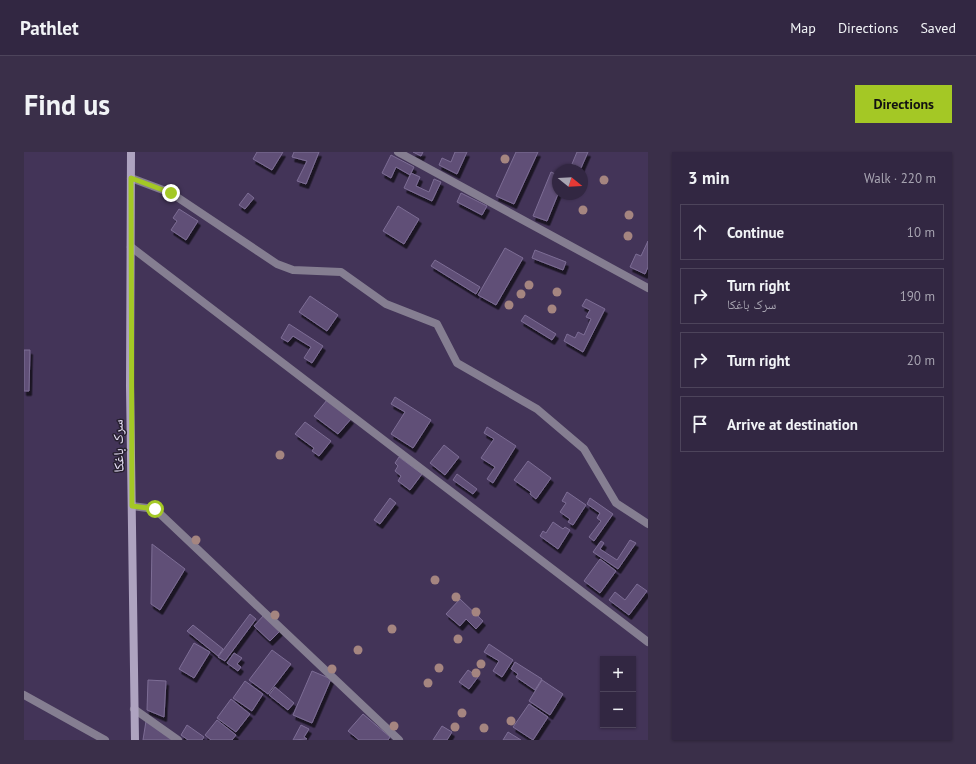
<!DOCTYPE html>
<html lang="en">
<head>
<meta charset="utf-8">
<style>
  body { margin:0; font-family:"PT Sans","Noto Naskh Arabic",sans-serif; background:#3a2f49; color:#f1f3f6 }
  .controls { position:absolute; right:12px; bottom:12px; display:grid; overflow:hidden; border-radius:0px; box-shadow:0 1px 3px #0004 }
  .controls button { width:36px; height:36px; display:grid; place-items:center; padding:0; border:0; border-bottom:1px solid #4d445b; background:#322742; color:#f1f3f6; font:20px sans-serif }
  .compass { position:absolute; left:528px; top:12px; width:36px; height:36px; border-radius:50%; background:#322742; box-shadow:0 1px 3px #0004; rotate:108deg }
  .stop { position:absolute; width:12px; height:12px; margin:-9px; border:3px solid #a4c825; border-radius:50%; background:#fff }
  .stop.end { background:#a4c825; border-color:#fff; box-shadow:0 1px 4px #0008 }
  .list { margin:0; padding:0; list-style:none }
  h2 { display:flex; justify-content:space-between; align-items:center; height:52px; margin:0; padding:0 16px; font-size:17px }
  h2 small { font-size:13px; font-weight:400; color:#a8a5b2 }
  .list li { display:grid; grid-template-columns:26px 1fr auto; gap:12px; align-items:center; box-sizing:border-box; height:56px; margin:0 8px 8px; padding:0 8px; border:1px solid #4d445b; border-radius:0px }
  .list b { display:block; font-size:15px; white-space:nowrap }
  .list p { margin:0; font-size:13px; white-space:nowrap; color:#a8a5b2 }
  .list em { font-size:13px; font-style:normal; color:#a8a5b2 }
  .icon { flex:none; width:22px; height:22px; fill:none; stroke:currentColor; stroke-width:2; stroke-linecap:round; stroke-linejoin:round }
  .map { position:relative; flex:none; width:624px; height:588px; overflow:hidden; border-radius:0px }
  header { display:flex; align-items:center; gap:24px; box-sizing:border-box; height:56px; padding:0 20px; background:#322742; border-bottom:1px solid #4d445b }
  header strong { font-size:19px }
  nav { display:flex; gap:22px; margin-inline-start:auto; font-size:14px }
  .intro { display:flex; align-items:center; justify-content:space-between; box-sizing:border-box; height:96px; padding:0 24px }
  h1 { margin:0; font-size:28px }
  .button { padding:10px 18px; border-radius:0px; background:#a4c825; color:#111; font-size:14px; font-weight:700 }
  main { display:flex; gap:24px; padding:0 24px }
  aside { flex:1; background:#322742; border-radius:0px; box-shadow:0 1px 3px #0004 }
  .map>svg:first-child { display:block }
  .building { fill:#605077; stroke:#7d6d95; filter:url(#shadow) }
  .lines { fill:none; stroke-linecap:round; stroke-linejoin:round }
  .street { stroke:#857e91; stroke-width:8 }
  .secondary { stroke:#aea3c0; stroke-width:8 }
  .tree { fill:#a58580 }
  .route { stroke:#a4c825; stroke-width:5 }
  .labels { text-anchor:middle; stroke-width:3; stroke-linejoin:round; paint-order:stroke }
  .street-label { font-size:14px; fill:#eae2f9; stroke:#272030 }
</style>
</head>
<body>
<header>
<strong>Pathlet</strong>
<nav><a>Map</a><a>Directions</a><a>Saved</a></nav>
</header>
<div class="intro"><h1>Find us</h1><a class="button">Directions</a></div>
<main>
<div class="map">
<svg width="624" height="588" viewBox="0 0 624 588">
  <defs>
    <filter id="shadow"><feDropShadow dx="2.5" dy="4.5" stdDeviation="0" flood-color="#0009"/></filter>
  </defs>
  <rect width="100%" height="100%" fill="#433458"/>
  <path class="building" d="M233 0H259L248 18 229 7Z
    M270 0H295L282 32 273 29 283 9 268 5Z
    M389 0H399L397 4Z
    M431 0H443L433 22 415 13 418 6 427 10Z
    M492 0H514L490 52 472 44Z
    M553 0H564L557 16 548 12Z
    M367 3 390 15 386 23 372 15 367 26 358 21Z
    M527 20 534 23V42L523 69 509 64Z
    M387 21 396 25 392 34 405 40 410 27 417 30 408 49 380 36Z
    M224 41 230 46 221 57 215 53Z
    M437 41 463 54 458 63 433 50Z
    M374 54 395 67 380 92 359 79Z
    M155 57 174 69 162 88 147 78 153 69 149 66Z
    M624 89V115L621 122 606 115 612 102 617 104Z
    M481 96 499 106 472 153 454 143Z
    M511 98 542 110 539 118 508 106Z
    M411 108 456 135 452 142 407 114Z
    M286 144 314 163 303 179 275 160Z
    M562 147 581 157 559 200 540 189 543 182 551 186 554 180 560 183 567 167 562 165 566 158 558 154Z
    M501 163 532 182 528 188 497 169Z
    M265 172 299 194 288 211 280 206 287 195 269 184 264 190 257 186Z
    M0 198H6L5 239H0Z
    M371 245 407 268 389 296 367 282 381 260 367 252Z
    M303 248 327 267 314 282 290 264Z
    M281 270 307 289 295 304 288 299 290 296 271 282Z
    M463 275 492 294 469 331 463 327 471 315 457 306 470 287 460 281Z
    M420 293 435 305 421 323 406 311Z
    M375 305 398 322 386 338 374 329 377 324 371 319 374 314 371 311Z
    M504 309 527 326 512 347 506 342 507 340 490 328Z
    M433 322 453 337 449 342 429 328Z
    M543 340 562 353 549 373 544 370 546 367 536 360 542 351 538 349Z
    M366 346 372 351 356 372 350 368Z
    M566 346 589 362 570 389 565 385 577 369 573 366 576 361 563 352Z
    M529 370 539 377 541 375 546 378 534 397 516 384 519 379 522 381Z
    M606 388 612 391 594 417 569 400 577 389 580 391 576 397 593 408Z
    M128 392 161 417 136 458 127 452Z
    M576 407 592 419 576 441 560 429Z
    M613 432 623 439 605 463 585 448 591 440 601 448Z
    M436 447 459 469 452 477 442 467 436 474 422 462Z
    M226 462 232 467 201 509 194 505Z
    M240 463 256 479 246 489 230 474Z
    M169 473 199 497 194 504 163 479Z
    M170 491 186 500 170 526 155 517Z
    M465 492 489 508 478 525 469 519 475 509 460 500Z
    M248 498 267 512 244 542 225 528Z
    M210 501 218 506 213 512 217 515 214 519 203 511Z
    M491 510 518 527 511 538 492 525 494 522 487 517Z
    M444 518 454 525 445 537 435 530Z
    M288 519 307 527 288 571 269 563Z
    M124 528 142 529 140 565 123 558Z
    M518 528 539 542 526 563 505 549Z
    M221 529 239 542 228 559 209 546Z
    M251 535 270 551 264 558 245 543Z
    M207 547 226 562 212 580 193 566Z
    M505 552 524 565 509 588 489 575Z
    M339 562 366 585 364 588H335L324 579Z
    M193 568 212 583 208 588H187L181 583Z
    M122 569 149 588H119Z
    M163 573 180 585 178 588H164L157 583Z
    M277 573 285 577 280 585 283 587 269 588Z
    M418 574 428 580 423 588H409Z
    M484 580 497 588H479Z"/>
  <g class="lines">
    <path class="street" d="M374 0 624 136
      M107 26 147 41 253 112 269 118 317 120 362 152 413 172 433 211 513 257 560 297 592 351 624 372
      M107 95 624 490
      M108 354 131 357 375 588
      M0 543 81 588
      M110 557 154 588"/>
    <path class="secondary" d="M107 0 106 234 111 588"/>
  </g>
  <g class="tree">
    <circle cx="481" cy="7" r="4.5"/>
    <circle cx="580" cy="28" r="4.5"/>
    <circle cx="559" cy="58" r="4.5"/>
    <circle cx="605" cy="63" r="4.5"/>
    <circle cx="604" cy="84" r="4.5"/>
    <circle cx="505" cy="133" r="4.5"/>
    <circle cx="533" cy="140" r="4.5"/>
    <circle cx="497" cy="142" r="4.5"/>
    <circle cx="485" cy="153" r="4.5"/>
    <circle cx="528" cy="157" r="4.5"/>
    <circle cx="256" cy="303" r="4.5"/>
    <circle cx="172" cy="388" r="4.5"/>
    <circle cx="411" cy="428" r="4.5"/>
    <circle cx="432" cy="445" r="4.5"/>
    <circle cx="452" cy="460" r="4.5"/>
    <circle cx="251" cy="463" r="4.5"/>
    <circle cx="368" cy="477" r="4.5"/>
    <circle cx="434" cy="487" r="4.5"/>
    <circle cx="334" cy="498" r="4.5"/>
    <circle cx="457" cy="512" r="4.5"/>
    <circle cx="415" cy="516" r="4.5"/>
    <circle cx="308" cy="517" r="4.5"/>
    <circle cx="452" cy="521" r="4.5"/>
    <circle cx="404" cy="531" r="4.5"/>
    <circle cx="438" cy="561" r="4.5"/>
    <circle cx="487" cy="569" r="4.5"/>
    <circle cx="370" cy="574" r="4.5"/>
    <circle cx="431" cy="575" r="4.5"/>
    <circle cx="460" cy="576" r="4.5"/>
  </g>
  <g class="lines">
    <path class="route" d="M131 357 108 354 107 26 147 41"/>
  </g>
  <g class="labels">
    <g class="street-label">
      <text transform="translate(94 294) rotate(-91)" y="5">سرک باغکا</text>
    </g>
  </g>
</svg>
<div class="controls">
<button>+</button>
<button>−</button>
</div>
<svg class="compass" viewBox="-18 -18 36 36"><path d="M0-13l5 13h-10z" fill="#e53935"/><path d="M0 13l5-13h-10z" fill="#a8a5b2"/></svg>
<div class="stop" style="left:131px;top:357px"></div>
<div class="stop end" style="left:147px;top:41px"></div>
</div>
<aside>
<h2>3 min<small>Walk · 220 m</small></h2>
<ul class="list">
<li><svg class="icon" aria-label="ahead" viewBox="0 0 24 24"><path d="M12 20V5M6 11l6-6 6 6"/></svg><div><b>Continue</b></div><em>10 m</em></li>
<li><svg class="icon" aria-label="right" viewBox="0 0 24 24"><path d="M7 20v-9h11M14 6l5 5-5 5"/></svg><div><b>Turn right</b><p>سرک باغکا</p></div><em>190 m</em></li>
<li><svg class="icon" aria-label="right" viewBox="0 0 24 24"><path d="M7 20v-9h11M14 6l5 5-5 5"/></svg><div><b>Turn right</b></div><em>20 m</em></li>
<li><svg class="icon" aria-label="arrive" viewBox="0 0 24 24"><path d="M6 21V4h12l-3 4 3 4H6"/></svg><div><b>Arrive at destination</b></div></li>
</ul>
</aside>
</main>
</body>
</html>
